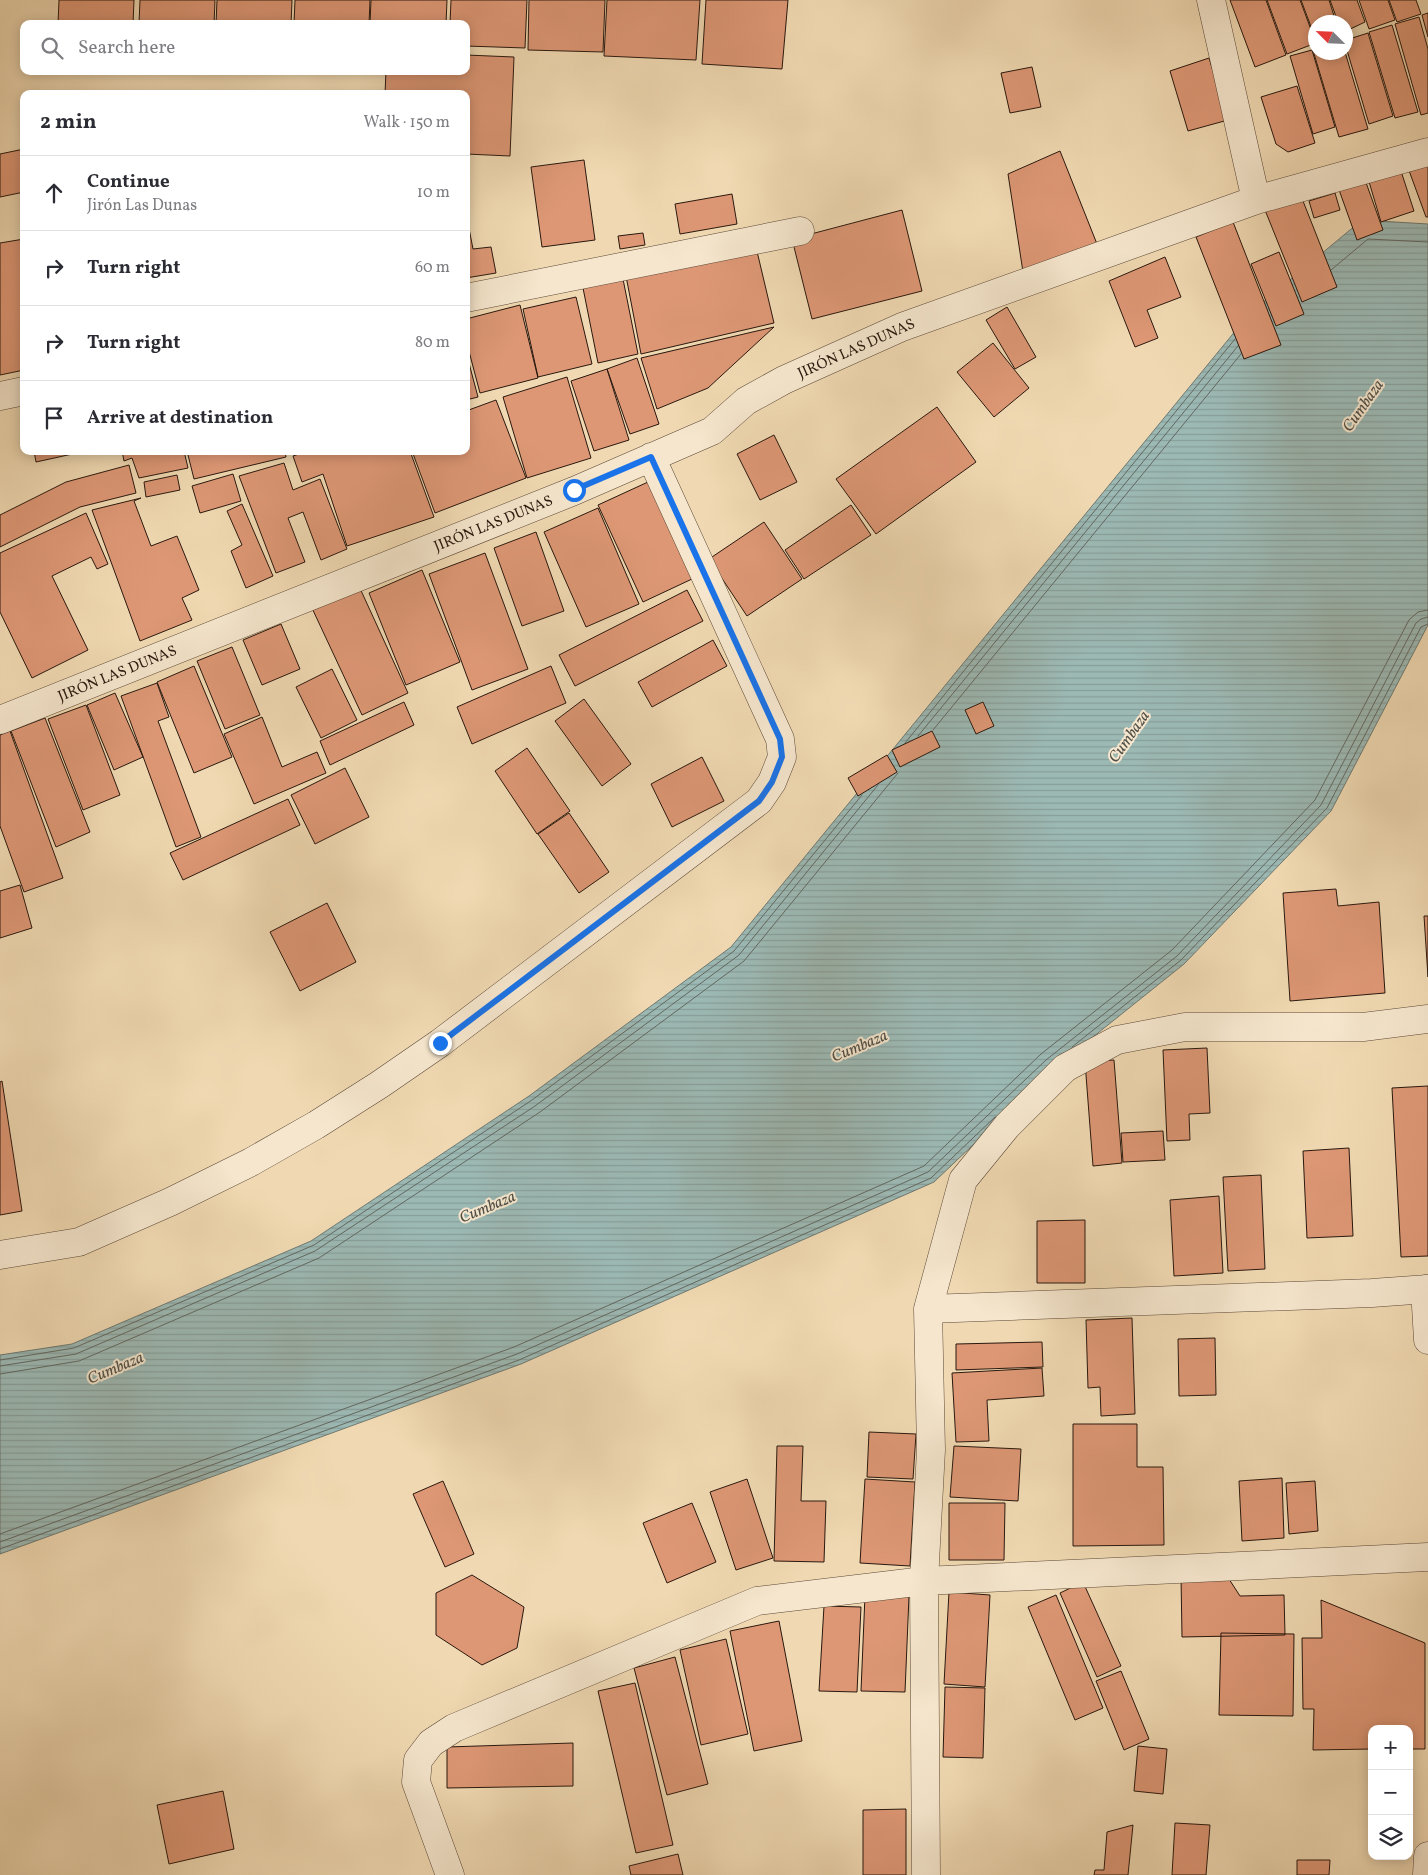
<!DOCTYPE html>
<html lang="en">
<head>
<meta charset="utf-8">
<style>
  body { margin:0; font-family:Vollkorn,serif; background:#f7f7f7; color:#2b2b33 }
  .controls { position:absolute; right:15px; bottom:15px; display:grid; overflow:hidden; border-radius:10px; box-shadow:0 2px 12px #0003 }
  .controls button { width:45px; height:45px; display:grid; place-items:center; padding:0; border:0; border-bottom:1px solid #e1e1e2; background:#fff; color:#2b2b33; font:25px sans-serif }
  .compass { position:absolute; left:1308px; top:15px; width:45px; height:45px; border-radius:50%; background:#fff; box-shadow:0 2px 12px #0003; rotate:294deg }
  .stop { position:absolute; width:15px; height:15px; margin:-11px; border:4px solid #1a73e8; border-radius:50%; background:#fff }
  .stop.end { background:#1a73e8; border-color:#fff; box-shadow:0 1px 5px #0008 }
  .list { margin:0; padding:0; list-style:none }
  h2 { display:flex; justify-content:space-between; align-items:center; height:65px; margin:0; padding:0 20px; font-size:21px }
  h2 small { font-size:16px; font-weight:400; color:#7c7c81 }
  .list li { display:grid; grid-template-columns:32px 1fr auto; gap:15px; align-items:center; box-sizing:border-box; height:75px; padding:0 20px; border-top:1px solid #e1e1e2 }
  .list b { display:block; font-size:19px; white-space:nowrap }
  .list p { margin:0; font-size:16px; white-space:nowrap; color:#7c7c81 }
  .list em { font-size:16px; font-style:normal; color:#7c7c81 }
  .icon { flex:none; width:28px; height:28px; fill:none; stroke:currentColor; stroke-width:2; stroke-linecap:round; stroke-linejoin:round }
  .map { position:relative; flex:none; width:1428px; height:1875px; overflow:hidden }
  .search { position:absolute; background:#fff; box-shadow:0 2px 12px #0003; left:20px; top:20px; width:450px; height:55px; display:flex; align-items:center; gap:12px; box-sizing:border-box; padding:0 18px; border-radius:10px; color:#7c7c81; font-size:19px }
  .panel { position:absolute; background:#fff; box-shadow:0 2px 12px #0003; left:20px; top:90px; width:450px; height:365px; border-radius:10px }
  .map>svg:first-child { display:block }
  .water { fill:url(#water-rules); stroke:#6e7972 }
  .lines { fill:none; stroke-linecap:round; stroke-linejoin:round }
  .shore { stroke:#626861; stroke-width:1 }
  .building { fill:#dd9775; stroke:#29180e }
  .minor-casing { stroke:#5b4837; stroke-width:29 }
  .minor { stroke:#f5e6cd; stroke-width:28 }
  .route { stroke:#1a73e8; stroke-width:6 }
  .labels { text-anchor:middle; stroke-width:4; stroke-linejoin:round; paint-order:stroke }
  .street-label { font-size:15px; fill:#29180e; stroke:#f5e6cd }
  .water-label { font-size:16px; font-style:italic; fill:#515048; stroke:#f5e6cd }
</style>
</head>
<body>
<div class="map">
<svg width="1428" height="1875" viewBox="0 0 1428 1875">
  <defs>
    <pattern id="water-rules" width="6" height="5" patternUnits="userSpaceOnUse" patternTransform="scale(1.25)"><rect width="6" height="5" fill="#9cb9b4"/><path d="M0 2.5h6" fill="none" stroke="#869e9a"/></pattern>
  </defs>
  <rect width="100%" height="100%" fill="#f0d9b2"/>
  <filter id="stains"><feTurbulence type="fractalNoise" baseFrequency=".004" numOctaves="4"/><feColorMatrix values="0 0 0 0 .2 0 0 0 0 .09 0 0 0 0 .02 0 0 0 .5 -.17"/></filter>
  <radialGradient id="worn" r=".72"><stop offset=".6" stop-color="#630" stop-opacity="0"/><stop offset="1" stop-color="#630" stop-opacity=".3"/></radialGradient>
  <path class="water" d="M1362 220 1428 224V625L1331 811 1184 964 1053 1069 934 1182 521 1364 0 1554V1355L72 1344 311 1241 529 1096 731 947 1250 313Z"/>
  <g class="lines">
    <path class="shore" d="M1331 270 1368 239 1428 242
      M933 730 1241 354
      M918 736 1238 346
      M905 743 1235 339
      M1072 1047 1181 960 1327 808 1421 627 1428 624
      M0 1360 74 1348 314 1245 532 1100 734 951 862 795
      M0 1366 76 1354 315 1251 535 1106 739 955 878 785
      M0 1374 79 1361 319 1258 540 1112 744 961 898 773
      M0 1534 514 1347 924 1166 1041 1054 1172 950 1315 800 1409 620 1418 612 1428 610
      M0 1542 517 1354 928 1172 1046 1060 1177 956 1321 805 1416 623 1421 619 1428 617
      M0 1549 519 1360 931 1178 995 1117"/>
  </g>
  <path class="building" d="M59 0H134L133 24H58Z
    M140 0H215L214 24H139Z
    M217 0H292L291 24H216Z
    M295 0H370L369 24H294Z
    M371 0H447L446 24H370Z
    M451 0H527L525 48 466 46V24H450Z
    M529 0H605L603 52 528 50Z
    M607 0H700L696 60 604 56Z
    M706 0H788L782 69 702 64Z
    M1230 0H1266L1286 55 1255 67Z
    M1267 0H1300L1316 43 1287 54Z
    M1301 0H1329L1336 22H1316V40Z
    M1330 0H1357L1365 22 1346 31V22H1338Z
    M1359 0H1388L1395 20 1369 29Z
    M1389 0H1416L1421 14 1397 22Z
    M1428 13V37L1422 15Z
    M1419 17 1428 49V113L1421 115 1395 24Z
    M1392 25 1418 112 1395 118 1369 32Z
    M1368 33 1393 116 1369 124 1346 47V40Z
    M1316 46V52H1345L1368 129 1339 137 1312 47Z
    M1312 50 1335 127 1313 134 1290 56Z
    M466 55 514 57 510 156 466 154V94H385L386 71H466Z
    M1209 58 1228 120 1188 131 1170 71Z
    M1032 67 1041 107 1010 113 1001 73Z
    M1297 86 1315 143 1288 152 1276 144 1261 97Z
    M24 149V192L0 197V154Z
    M1060 151 1099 249 1023 272 1008 174Z
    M1428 157V217H1426L1407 165Z
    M584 160 595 240 542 247 531 167Z
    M1399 165 1414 211 1381 222 1367 175Z
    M1364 177 1383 230 1357 240 1338 187Z
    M1335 193 1340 210 1314 218 1309 201Z
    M732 194 737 224 680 234 675 204Z
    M1301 196 1337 287 1302 302 1265 210Z
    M902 210 922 291 812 319 792 239Z
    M466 213 473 249 491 247 496 273 466 278Z
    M1233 222 1281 345 1244 359 1196 237Z
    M643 233 645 245 620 249 618 236Z
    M24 239V370L0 375V243Z
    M756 247 774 323 641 354 626 276Z
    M1279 252 1304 314 1276 326 1251 264Z
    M1165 257 1181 297 1147 310 1158 338 1135 347 1109 281Z
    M623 279 638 354 598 363 583 288Z
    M576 297 592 364 538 377 523 309Z
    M520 305 538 378 480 393 466 340V319Z
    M1007 307 1036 357 1015 369 986 320Z
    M774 327 708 388 657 409 641 358Z
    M993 343 1029 388 994 417 957 372Z
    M466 352 478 397 466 400Z
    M637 358 659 424 630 434 607 369Z
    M607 369 629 440 594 451 571 381Z
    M567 377 591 458 527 478 503 397Z
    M496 400 526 478 435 513 412 451H466V411Z
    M937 407 976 462 876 534 836 479Z
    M774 435 797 482 760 500 737 454Z
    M34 451H86L36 462Z
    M122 451H184L188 468 139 478 132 458 124 461Z
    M187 451H285L286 457 194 479Z
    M308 451H410L434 517 347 546 323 474 302 482 293 456Z
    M284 463 293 490 320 479 347 549 321 560 303 512 288 518 305 562 276 573 239 476Z
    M129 465 136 493 80 507 0 547V515L66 482Z
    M233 474 241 501 200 513 192 486Z
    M177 475 180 490 146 497 144 482Z
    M648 482 692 579 643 602 598 505Z
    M141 498 134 501 151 546 177 536 199 590 182 598 192 620 140 641 92 510Z
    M242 504 273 576 246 588 231 551 242 545 227 511Z
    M851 505 871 535 804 579 785 550Z
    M598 508 639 604 586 627 544 532Z
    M86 513 108 564 97 569 91 557 52 576 88 650 32 678 0 612V553Z
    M764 522 802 579 747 616 709 559Z
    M536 532 564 611 522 626 494 548Z
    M485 553 528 669 472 690 429 574Z
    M422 570 460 662 406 685 369 593Z
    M358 584 408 693 362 715 311 606Z
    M687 590 703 621 575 686 559 655Z
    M281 624 300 669 262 685 243 640Z
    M713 640 727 666 652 707 638 682Z
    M232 647 260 715 225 729 197 661Z
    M194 666 232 757 194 773 157 682Z
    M551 666 566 703 472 744 457 707Z
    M332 669 357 720 321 738 296 687Z
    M157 683 169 717 158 721 201 837 176 847 121 696Z
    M115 693 143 757 114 770 87 705Z
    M584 699 631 764 602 786 555 721Z
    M404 702 414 725 330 765 320 741Z
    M983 702 994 726 976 734 965 710Z
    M86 705 120 795 83 810 48 719Z
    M262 717 282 767 317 752 326 773 254 804 224 734Z
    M45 718 90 832 56 847 11 731Z
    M10 731 63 878 24 892 0 826V735Z
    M932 731 940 747 900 767 892 750Z
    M527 748 570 811 537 834 495 771Z
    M887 755 897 772 858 796 848 778Z
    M702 757 724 801 672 827 651 784Z
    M345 768 369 817 315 844 291 795Z
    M288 799 300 825 183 880 170 853Z
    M569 813 609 872 579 893 538 834Z
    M20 885 32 928 0 938V891Z
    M1336 889 1338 906 1379 902 1385 993 1290 1001 1283 893Z
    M327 903 356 962 300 991 270 932Z
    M1424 916H1428V977Z
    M1207 1048 1210 1113 1189 1114 1190 1140 1167 1141 1163 1050Z
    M1114 1060 1122 1163 1093 1166 1085 1062Z
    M2 1081 22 1211 0 1215V1082Z
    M1428 1086V1256L1401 1257 1392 1088Z
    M1163 1131 1165 1160 1123 1162 1121 1133Z
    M1349 1148 1353 1236 1307 1238 1303 1151Z
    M1261 1175 1265 1269 1228 1271 1223 1177Z
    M1219 1196 1223 1273 1174 1276 1170 1200Z
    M1085 1220V1283H1037V1221Z
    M1132 1318 1135 1414 1101 1416 1100 1387 1088 1388 1086 1320Z
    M1215 1338 1216 1395 1179 1396 1178 1339Z
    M1042 1342 1043 1367 956 1370V1344Z
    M1042 1368 1044 1396 987 1400 989 1441 956 1442 952 1373Z
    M1073 1424H1137V1467H1163L1164 1545 1073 1546Z
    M869 1432 916 1434 913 1479 867 1477Z
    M777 1446H803L801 1501H826L824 1562 774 1561Z
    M954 1446 1021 1449 1018 1501 950 1497Z
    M1282 1478 1284 1538 1242 1541 1239 1481Z
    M747 1479 773 1558 736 1570 710 1492Z
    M865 1479 915 1482 910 1566 860 1563Z
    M443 1481 474 1554 445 1567 413 1494Z
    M1315 1481 1318 1531 1289 1534 1286 1483Z
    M692 1503 716 1562 667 1583 643 1523Z
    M949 1503H1005L1004 1560H949Z
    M472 1575 524 1607 517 1648 482 1665 436 1635V1593Z
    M1181 1576H1227L1240 1596 1284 1595 1285 1635 1182 1637Z
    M1083 1582 1121 1666 1097 1677 1060 1593Z
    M949 1592 990 1595 985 1687 944 1684Z
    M865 1595 909 1596 905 1692 861 1691Z
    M1056 1595 1103 1708 1075 1720 1028 1607Z
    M1321 1600 1425 1643V1749H1409V1729H1372V1749L1313 1750 1314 1709H1303L1302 1638H1322Z
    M824 1606 861 1607 857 1692 819 1691Z
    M779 1621 802 1741 754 1751 730 1631Z
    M1221 1633 1294 1634 1293 1716 1219 1715Z
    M726 1639 748 1734 701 1745 680 1650Z
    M675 1657 708 1784 667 1795 634 1668Z
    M1121 1671 1149 1739 1124 1750 1096 1681Z
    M635 1683 673 1845 636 1853 598 1691Z
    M945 1687 985 1688 983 1758 943 1757Z
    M573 1743V1786L447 1788V1747Z
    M1138 1746 1167 1749 1163 1794 1134 1791Z
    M223 1791 234 1849 169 1864 157 1805Z
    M906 1809V1875H863V1810Z
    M1175 1823 1210 1825 1206 1875H1172Z
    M1133 1825 1128 1875H1094L1095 1870H1104L1107 1832Z
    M678 1854 683 1875H631L629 1866Z
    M1297 1860H1330L1329 1875H1297Z"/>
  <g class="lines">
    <g class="minor-casing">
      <path id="minor" d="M1211 0 1256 200
        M466 298 800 231
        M0 396 24 391
        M0 720 574 491 712 431 746 401 784 380 902 327 1256 200 1428 152
        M0 1255 79 1242 170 1202 251 1162 316 1125 379 1085 440 1043 759 801 772 782 782 757 780 739 651 457
        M1425 1289 1428 1340
        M928 1309 1372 1293 1428 1289
        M450 1875 416 1782 418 1760 431 1743 454 1728 757 1601 924 1581 1428 1557
        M926 1875 924 1581 931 1450 928 1309 963 1180 1007 1126 1065 1068 1117 1040 1185 1027H1363L1428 1019
        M1427 1875 1428 1856"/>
    </g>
    <use href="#minor" class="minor"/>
  </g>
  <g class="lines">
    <path class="route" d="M440 1043 759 801 772 782 782 757 780 739 651 457 574 490"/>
  </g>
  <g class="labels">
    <g class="street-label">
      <text transform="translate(856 348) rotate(-24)" y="5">JIRÓN LAS DUNAS</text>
      <text transform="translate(493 523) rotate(-22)" y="5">JIRÓN LAS DUNAS</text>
      <text transform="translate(117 673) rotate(-22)" y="5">JIRÓN LAS DUNAS</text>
    </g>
    <g class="water-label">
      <text transform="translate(1362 405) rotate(-55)" y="6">Cumbaza</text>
      <text transform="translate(1128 736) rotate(-55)" y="6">Cumbaza</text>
      <text transform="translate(859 1045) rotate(-23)" y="6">Cumbaza</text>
      <text transform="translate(487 1206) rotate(-23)" y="6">Cumbaza</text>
      <text transform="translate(115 1367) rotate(-23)" y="6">Cumbaza</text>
    </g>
  </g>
  <rect width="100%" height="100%" filter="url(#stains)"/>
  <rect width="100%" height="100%" fill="url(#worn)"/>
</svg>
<div class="controls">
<button>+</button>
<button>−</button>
<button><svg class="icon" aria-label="layers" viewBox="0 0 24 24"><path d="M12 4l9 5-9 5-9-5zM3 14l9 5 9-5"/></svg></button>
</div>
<svg class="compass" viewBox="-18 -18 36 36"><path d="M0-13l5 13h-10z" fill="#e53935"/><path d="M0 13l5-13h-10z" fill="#7c7c81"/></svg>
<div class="stop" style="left:574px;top:490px"></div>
<div class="stop end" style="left:440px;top:1043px"></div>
<div class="search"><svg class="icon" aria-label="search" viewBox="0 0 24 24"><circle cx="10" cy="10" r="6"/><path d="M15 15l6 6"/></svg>Search here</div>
<section class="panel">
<h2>2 min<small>Walk · 150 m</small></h2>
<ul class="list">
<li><svg class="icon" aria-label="ahead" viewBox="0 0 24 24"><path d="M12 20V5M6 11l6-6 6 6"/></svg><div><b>Continue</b><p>Jirón Las Dunas</p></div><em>10 m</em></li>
<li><svg class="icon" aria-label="right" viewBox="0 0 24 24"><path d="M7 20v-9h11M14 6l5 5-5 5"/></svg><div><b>Turn right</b></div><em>60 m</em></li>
<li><svg class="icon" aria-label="right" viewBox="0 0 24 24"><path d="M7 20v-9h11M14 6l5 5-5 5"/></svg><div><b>Turn right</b></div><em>80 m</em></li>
<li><svg class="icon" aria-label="arrive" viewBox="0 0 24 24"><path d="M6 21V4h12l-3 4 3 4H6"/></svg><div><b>Arrive at destination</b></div></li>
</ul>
</section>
</div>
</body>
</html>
